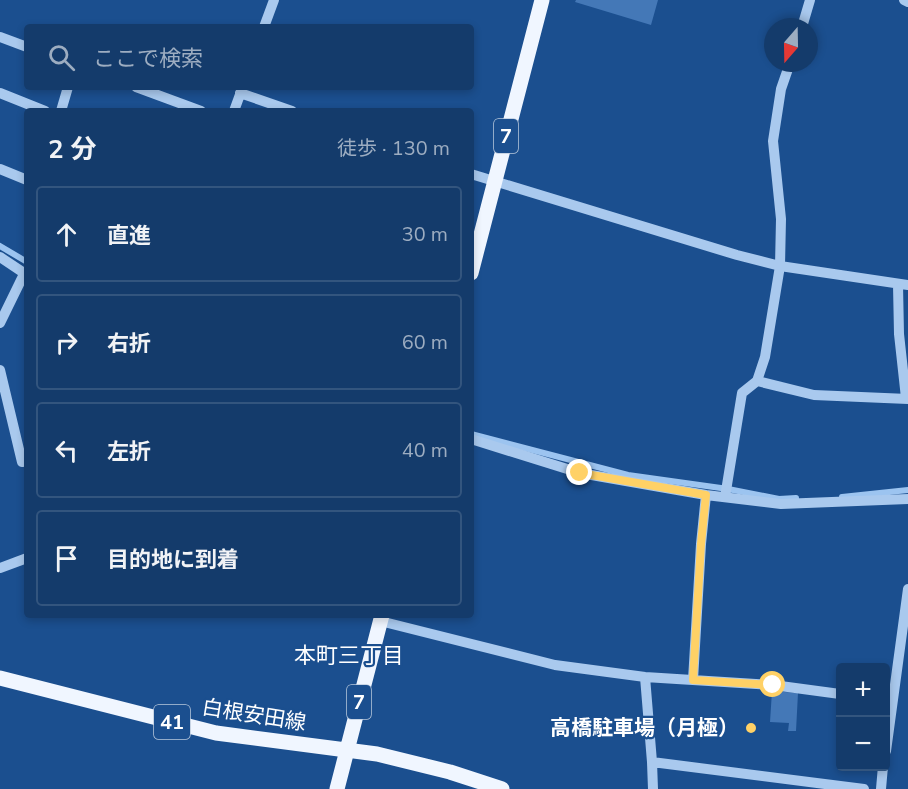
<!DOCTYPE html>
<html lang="ja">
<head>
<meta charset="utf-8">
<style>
  body { margin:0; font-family:"Nunito Sans","Noto Sans JP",sans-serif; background:#214673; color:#f1f3f6 }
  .controls { position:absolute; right:18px; bottom:18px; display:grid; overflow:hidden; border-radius:6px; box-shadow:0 3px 9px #0003 }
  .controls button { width:54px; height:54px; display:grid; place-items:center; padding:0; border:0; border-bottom:2px solid #33557e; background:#143b6b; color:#f1f3f6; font:30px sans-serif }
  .compass { position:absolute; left:764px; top:18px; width:54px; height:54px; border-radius:50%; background:#143b6b; box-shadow:0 3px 9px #0003; rotate:200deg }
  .stop { position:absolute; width:18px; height:18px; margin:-14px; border:4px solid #ffd166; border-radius:50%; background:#fff }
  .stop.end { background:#ffd166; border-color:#fff; box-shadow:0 2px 6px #0008 }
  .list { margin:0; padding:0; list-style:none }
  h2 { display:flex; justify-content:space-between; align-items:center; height:78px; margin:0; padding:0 24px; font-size:26px }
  h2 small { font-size:20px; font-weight:400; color:#9dadc1 }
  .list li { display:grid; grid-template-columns:39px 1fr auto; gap:18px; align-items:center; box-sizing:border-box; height:96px; margin:0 12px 12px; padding:0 12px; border:2px solid #33557e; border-radius:6px }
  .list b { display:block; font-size:22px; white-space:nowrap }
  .list em { font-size:20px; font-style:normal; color:#9dadc1 }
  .icon { flex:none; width:33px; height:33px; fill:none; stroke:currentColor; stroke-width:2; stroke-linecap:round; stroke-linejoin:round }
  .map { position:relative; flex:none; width:908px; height:789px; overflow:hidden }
  .search { position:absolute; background:#143b6b; box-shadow:0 3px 9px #0003; left:24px; top:24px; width:450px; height:66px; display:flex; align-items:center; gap:15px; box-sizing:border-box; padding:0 21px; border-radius:6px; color:#9dadc1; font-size:22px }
  .panel { position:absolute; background:#143b6b; box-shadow:0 3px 9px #0003; left:24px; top:108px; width:450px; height:510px; border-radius:6px }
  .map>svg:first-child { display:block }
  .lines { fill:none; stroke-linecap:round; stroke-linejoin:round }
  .stream { stroke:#9cc4f0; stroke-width:6 }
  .building { fill:#4478b7 }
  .minor { stroke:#a9c9ee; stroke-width:10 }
  .major { stroke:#f0f6ff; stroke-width:15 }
  .route { stroke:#ffd166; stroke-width:8 }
  .poi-dot { fill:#ffd166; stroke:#1b4f8f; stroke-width:2 }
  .labels { text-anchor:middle; stroke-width:4.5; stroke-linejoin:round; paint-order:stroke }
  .shield { fill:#1b4f8f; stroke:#bbcadd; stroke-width:1.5 }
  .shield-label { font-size:20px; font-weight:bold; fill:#fff }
  .street-label { font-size:21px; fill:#fff; stroke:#1b4f8f }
  .poi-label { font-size:21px; font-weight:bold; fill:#fff; stroke:#1b4f8f; text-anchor:end }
  .neighbourhood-label { font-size:22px; fill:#fff; stroke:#1b4f8f }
</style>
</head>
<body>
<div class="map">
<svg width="908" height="789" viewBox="0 0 908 789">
  <rect width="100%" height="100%" fill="#1b4f8f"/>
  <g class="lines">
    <path class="stream" d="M0 246 27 262
      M471 434 628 475 728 489 779 499 796 498
      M842 497 908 490"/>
  </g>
  <path class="building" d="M576 0H658L651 25 575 2Z
    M772 691 798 693 796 731H788L789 723 770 722Z"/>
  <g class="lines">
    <path class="minor" d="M904 0 908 2
      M264 27 274 0
      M802 27 810 0
      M0 37 27 47
      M136 87 201 111
      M0 93 45 111
      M240 93 292 111
      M61 111 68 87
      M234 111 242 89
      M0 169 27 180
      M471 174 737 255 780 266 908 285
      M0 257 27 275
      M898 285 899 334 906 398
      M0 323 24 274
      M0 370 22 462 27 461
      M757 381 814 395 908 399
      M471 439 580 473 706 495 781 504 908 499
      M725 497 742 393 757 381 765 357 780 266 781 219 773 141 781 89 790 63
      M0 568 27 558
      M380 621 555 665 645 677 773 685 840 694
      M645 677 652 762 653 789
      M693 680 701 544 706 495
      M886 751 908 589
      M652 762 864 789
      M881 789 883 766"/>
    <path class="major" d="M471 273 542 0
      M0 678 216 733 377 754 450 772 502 789
      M337 789 382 615"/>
  </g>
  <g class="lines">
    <path class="route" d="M580 473 706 495 701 544 693 680 773 685"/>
  </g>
  <circle class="poi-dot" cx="751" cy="728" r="6"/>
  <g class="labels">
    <g class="shield">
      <rect x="494" y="119" width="24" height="34" rx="4.5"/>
      <rect x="347" y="685" width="24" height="34" rx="4.5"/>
      <rect x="154" y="705" width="36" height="34" rx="4.5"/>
    </g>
    <g class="shield-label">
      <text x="506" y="143">7</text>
      <text x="359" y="709">7</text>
      <text x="172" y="729">41</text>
    </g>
    <g class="street-label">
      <text transform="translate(254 715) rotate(9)" y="7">白根安田線</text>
    </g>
    <g class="poi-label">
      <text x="739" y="735">高橋駐車場（月極）</text>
    </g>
    <g class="neighbourhood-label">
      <text x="349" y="663">本町三丁目</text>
    </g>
  </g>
</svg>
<div class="controls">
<button>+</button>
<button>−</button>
</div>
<svg class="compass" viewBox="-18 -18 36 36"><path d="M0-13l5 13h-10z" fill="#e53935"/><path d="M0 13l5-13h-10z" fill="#9dadc1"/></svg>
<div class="stop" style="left:773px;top:685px"></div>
<div class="stop end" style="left:580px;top:473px"></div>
<div class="search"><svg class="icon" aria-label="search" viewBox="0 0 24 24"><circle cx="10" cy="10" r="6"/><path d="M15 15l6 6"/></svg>ここで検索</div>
<section class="panel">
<h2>2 分<small>徒歩 · 130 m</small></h2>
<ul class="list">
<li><svg class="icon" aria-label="ahead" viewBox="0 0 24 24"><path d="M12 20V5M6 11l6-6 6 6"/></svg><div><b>直進</b></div><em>30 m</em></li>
<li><svg class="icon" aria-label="right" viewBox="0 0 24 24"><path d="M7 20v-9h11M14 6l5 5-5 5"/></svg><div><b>右折</b></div><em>60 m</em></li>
<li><svg class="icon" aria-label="left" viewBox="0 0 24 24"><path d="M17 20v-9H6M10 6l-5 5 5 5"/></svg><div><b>左折</b></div><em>40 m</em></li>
<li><svg class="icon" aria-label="arrive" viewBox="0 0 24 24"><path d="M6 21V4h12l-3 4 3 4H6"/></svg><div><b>目的地に到着</b></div></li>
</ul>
</section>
</div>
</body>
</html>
